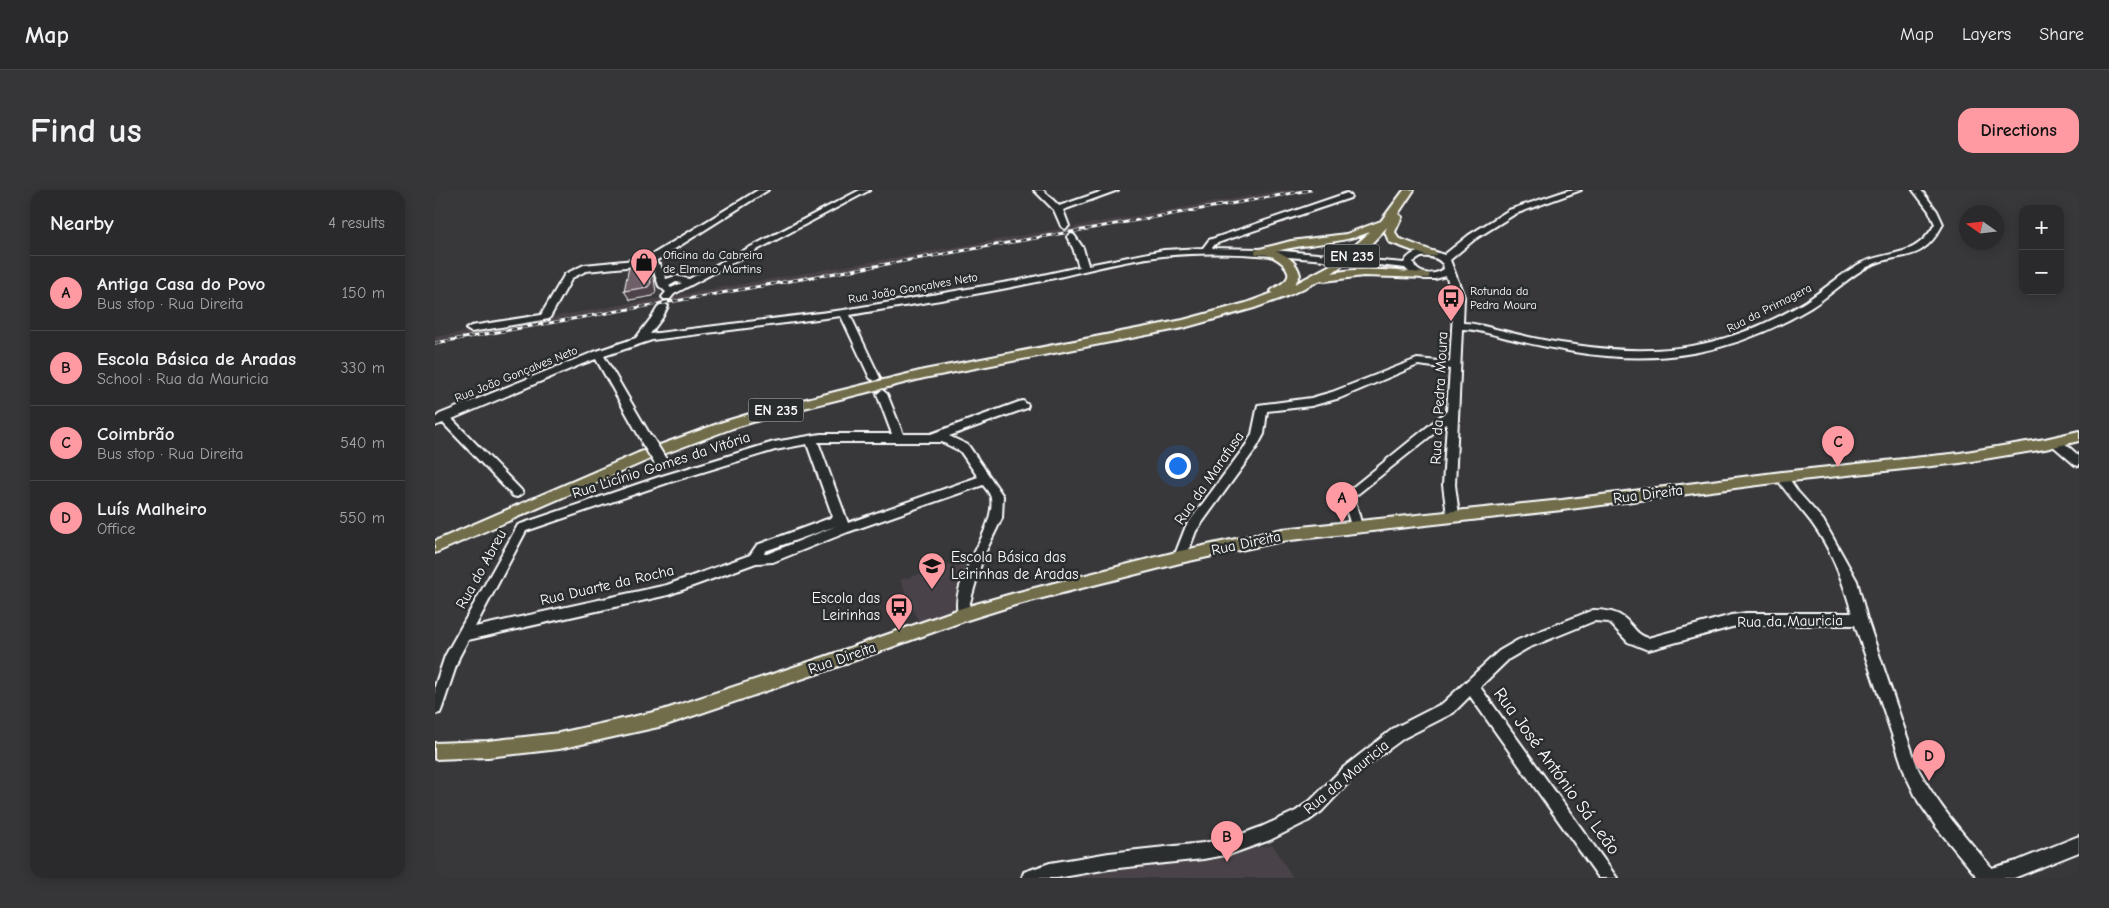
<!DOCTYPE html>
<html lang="en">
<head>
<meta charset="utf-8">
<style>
  body { margin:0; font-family:"Comic Neue",sans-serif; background:#363538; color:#f1f3f6 }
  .controls { position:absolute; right:15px; top:15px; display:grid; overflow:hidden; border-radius:10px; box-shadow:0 2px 12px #0003 }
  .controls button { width:45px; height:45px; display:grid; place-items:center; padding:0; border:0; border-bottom:1px solid #464548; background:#2a292c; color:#f1f3f6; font:25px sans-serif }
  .compass { position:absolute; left:1524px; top:15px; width:45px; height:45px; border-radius:50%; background:#2a292c; box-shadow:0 2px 12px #0003; rotate:284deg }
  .you { position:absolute; left:742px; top:275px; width:18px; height:18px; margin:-12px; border:4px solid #fff; border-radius:50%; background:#1a73e8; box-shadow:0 0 0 8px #1a73e833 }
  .badge { display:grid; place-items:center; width:32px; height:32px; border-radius:50%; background:#ff9aa2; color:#111; font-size:16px; font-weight:700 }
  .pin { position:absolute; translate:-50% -41px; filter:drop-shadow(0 1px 2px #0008) }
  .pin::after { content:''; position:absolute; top:26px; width:18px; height:15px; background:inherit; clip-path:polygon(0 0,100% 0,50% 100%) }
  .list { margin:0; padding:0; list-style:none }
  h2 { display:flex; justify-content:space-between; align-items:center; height:65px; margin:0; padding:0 20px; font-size:21px }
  h2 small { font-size:16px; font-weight:400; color:#a5a6a9 }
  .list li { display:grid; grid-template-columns:32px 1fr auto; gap:15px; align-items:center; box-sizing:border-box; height:75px; padding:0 20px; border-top:1px solid #464548 }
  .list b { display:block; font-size:19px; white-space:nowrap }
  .list p { margin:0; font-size:16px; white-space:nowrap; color:#a5a6a9 }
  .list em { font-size:16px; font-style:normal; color:#a5a6a9 }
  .map { position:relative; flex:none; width:1644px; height:688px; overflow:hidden; border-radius:15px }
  header { display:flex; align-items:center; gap:30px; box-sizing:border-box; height:70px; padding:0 25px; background:#2a292c; border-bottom:1px solid #464548 }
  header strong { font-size:24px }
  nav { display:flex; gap:28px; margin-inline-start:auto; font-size:18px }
  .intro { display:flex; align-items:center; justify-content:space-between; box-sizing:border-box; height:120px; padding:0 30px }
  h1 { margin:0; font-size:35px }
  .button { padding:12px 22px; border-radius:15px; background:#ff9aa2; color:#111; font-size:18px; font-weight:700 }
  main { display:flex; gap:30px; padding:0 30px }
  aside { flex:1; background:#2a292c; border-radius:15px; box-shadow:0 2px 12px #0003 }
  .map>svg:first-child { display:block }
  .built { fill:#484348 }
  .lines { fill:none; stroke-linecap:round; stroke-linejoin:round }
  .minor-casing { stroke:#fff; stroke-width:4 }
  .major-casing { stroke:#fff; stroke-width:4 }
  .minor { fill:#2a2d2e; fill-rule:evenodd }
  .major { fill:#716d4b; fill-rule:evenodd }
  .rail-casing { stroke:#fff; stroke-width:3 }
  .rail { stroke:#2a2d2e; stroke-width:2; stroke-dasharray:5.5; stroke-linecap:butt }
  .minor-bridge-far1-casing { stroke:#fff; stroke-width:12; stroke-linecap:butt }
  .minor-bridge-casing { stroke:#fff; stroke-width:16; stroke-linecap:butt }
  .minor-bridge-far1 { stroke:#2a2d2e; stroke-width:9 }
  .minor-bridge { stroke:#2a2d2e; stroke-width:12 }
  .shaded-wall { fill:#4d4249; stroke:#fff }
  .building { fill:#6e5e68; stroke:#fff }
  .labels { text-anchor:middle; stroke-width:5; stroke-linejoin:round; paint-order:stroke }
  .far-poi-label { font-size:12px; fill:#fff; stroke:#2a2d2e; text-anchor:start }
  .far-street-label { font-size:12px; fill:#fff; stroke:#2a2d2e }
  .shield { fill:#2a2d2e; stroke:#bfc0c0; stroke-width:1 }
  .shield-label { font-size:14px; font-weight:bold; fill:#fff }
  .street-label { font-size:15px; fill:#fff; stroke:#2a2d2e }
  .poi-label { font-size:15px; fill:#fff; stroke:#2a2d2e; text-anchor:start }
  .near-street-label { font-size:18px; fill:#fff; stroke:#2a2d2e }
</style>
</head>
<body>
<header>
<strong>Map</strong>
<nav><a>Map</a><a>Layers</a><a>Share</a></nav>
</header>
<div class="intro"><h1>Find us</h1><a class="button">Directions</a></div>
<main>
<aside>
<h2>Nearby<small>4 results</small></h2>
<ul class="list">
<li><span class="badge">A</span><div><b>Antiga Casa do Povo</b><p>Bus stop · Rua Direita</p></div><em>150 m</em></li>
<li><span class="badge">B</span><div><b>Escola Básica de Aradas</b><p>School · Rua da Mauricia</p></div><em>330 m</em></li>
<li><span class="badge">C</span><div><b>Coimbrão</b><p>Bus stop · Rua Direita</p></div><em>540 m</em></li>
<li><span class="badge">D</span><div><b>Luís Malheiro</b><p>Office</p></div><em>550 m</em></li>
</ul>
</aside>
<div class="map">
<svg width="1644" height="688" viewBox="0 0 1644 688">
  <rect width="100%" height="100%" fill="#38373a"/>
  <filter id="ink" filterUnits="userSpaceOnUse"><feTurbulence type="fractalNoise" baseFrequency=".02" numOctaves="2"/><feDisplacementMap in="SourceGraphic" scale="10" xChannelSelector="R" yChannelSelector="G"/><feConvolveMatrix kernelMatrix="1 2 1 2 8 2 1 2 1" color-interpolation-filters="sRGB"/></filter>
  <g filter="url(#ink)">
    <path class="built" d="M849 0H884L0 155V147Z
      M532 369 534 370 527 391 523 415 519 420 484 433 465 390Z
      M838 655 858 688H636Z"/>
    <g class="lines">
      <g class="minor-casing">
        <path id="minor" d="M323 0H333L219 72 225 75 231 89 241 86 254 89 425 0H435L239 104 235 109H229L227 107 231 102 224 96 218 79 211 75 151 81 137 88 114 129 36 142 31 139 36 136 106 125 130 84 149 75 210 69ZM241 92 247 93 236 98 234 96Z
          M599 0H608L624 16 671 0H683L628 20 634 36 630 39 626 36 619 20Z
          M1134 0H1146L1080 24 1040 49 1015 70 1029 107 1028 133C1041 133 1055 138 1069 141 1092 147 1116 152 1140 155 1226 168 1294 158 1370 112 1389 100 1406 84 1426 73 1458 59 1480 69 1500 34L1494 21 1478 0H1486L1502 21 1508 34C1484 79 1463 58 1427 80 1409 91 1393 107 1375 118 1298 164 1226 176 1139 162 1115 158 1091 153 1068 147 1055 144 1041 139 1027 139L1020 295 1024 325 1022 328H1014L1012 325 1008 295 1012 233 919 307 927 336 925 339H917L907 306 1012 221 1015 179 983 175 905 208 876 216 832 221 829 244 822 257 761 341 750 370H740L739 367 751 336 811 255 817 244 823 215 876 208 897 202 982 169 1015 172 1019 107 1011 86 1000 89H989L976 84 970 78 934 74V70L969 73C976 58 996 59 1009 65L1034 45 1074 20ZM986 67C995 66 1002 67 1008 74L1009 79C999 86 982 86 978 72Z
          M912 3 916 6 915 8 788 51 780 54 777 58 825 59 894 65V69L891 70C837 66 782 60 728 66 680 71 634 86 587 95 530 107 472 115 415 125L445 188 440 191 435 188 406 126 217 150 169 166 218 250 212 254 208 253 161 169 147 174 17 229 86 300 88 303 82 307 78 306 8 233 0 236V228L5 224 159 162 201 148 217 127 225 114 228 113 233 116 227 128 215 144 409 120 585 90 644 77 638 58 632 47 636 44 639 45 648 58 653 75 729 60 768 58 774 50Z
          M447 200 452 204 468 244H496L584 212 588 211 593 215 592 218 514 246 533 255 568 306 567 328 548 367 534 416 537 424 535 428 530 429 525 428C509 396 562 341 556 308 555 303 550 298 548 295L413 342 338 372 321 373 233 405 33 450 24 467 7 518 5 523 0 524V496L10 466 83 335 227 286 339 252 386 244H457L442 204ZM383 252H507L525 261 543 287 413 333ZM372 254 398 327 322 355 315 365 232 395 40 437 91 341 235 292 340 260ZM401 336 332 364H329L330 361Z
          M1621 248 1625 249 1644 266V276L1640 275 1617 255 1615 252Z
          M1347 283 1351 284 1363 302 1388 330 1422 391 1432 429 1483 579C1503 616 1530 646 1557 678L1582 671 1644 646V662L1579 688H1543L1502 638 1483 611 1471 586 1420 435H1311L1297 437 1213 460 1193 452 1174 432 1159 431 1093 458 1074 469 1045 497 1182 688H1164L1035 506 1018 523 969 548 943 567 919 587 887 621 873 631 835 650 796 664 768 669 674 679 622 688H587L589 682 615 673 674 663 768 653 796 648 826 637 861 621 875 611 909 577 959 538 1008 513 1064 461 1083 450 1158 420C1169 420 1180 421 1189 428 1198 435 1201 445 1213 448L1297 425 1311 423H1417C1409 394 1397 361 1379 336 1367 319 1352 305 1341 287Z"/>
      </g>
      <g class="major-casing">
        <path id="major" d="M969 0H979L963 24 967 27 960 42 963 48 1000 62 1002 64 1000 66H992L954 52 950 42 952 37 934 56 897 83C928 76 958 81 989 83L993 84 995 86 993 88 928 86 890 91 886 90 850 107 819 118 748 138 489 188 341 225 298 238 213 270 0 363V351L203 263 288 232 331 219 489 180 748 130 811 113 838 103 836 101C840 97 846 95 850 91 862 80 839 65 829 64 826 64 824 65 821 64L820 62 821 60 856 51 911 44 946 31ZM935 42 901 72 860 94 865 85C862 72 853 66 841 61 873 53 905 54 935 42Z
          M1644 241V251L1610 259 1525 273 1347 292 1127 320 847 351 745 373 580 415 532 430 390 481 228 536 124 559 53 567 0 569V553L53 551 124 543 228 520 389 467 530 417 580 403 745 361 847 339 1127 310 1347 282 1525 263 1610 249Z"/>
      </g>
      <use href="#minor" class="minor"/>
      <use href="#major" class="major"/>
      <g class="rail-casing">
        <path id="rail" d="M0 153 875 0"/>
      </g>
      <use href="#rail" class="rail"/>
      <g class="minor-bridge-far1-casing">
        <path id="minor-bridge-far1" d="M891 67 937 72"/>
      </g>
      <g class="minor-bridge-casing">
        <path id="minor-bridge" d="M212 250 227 274"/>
      </g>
      <use href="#minor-bridge-far1" class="minor-bridge-far1"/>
      <use href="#minor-bridge" class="minor-bridge"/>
    </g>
    <path class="shaded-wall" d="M208 70 213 78 211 90 205 82Z
      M214 80 219 89 221 102 218 106 195 110 189 101Z"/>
    <path class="building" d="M208 70 205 82 214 80 216 93 213 97 189 101 194 77 199 75 200 72Z"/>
  </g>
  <defs>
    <g id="shop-pin" transform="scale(1.4375)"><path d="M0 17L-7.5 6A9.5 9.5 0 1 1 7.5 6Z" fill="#ff9aa2" stroke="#2a2d2e"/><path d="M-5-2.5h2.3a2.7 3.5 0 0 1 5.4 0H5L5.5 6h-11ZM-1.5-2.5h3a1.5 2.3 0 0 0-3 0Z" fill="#111"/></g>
    <g id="bus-pin" transform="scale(1.4375)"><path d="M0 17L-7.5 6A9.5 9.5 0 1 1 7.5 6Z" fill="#ff9aa2" stroke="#2a2d2e"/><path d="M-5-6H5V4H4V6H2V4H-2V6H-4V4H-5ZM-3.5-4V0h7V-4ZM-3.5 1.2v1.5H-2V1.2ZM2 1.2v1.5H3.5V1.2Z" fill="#111"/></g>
    <g id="school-pin" transform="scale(1.4375)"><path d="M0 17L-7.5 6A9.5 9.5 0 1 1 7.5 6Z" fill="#ff9aa2" stroke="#2a2d2e"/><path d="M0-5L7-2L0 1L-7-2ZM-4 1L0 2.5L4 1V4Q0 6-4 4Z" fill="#111"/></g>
  </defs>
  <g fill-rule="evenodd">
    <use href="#shop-pin" x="209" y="72"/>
    <use href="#bus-pin" x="1016" y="108"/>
    <use href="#school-pin" x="497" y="376"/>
    <use href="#bus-pin" x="464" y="417"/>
  </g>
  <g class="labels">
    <g class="far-poi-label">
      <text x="228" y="69">Oficina da Cabreira<tspan x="228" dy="14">de Elmano Martins</tspan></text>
      <text x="1035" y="105">Rotunda da<tspan x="1035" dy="14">Pedra Moura</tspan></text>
    </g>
    <g class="far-street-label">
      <text transform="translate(478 98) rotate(-10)" y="4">Rua João Gonçalves Neto</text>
      <text transform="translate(1334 118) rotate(-27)" y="4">Rua da Primagera</text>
      <text transform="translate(81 184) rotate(-22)" y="4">Rua João Gonçalves Neto</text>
    </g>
    <g class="shield">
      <rect x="889.5" y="54.5" width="55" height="23" rx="4"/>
      <rect x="313.5" y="208.5" width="55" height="23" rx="4"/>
    </g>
    <g class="shield-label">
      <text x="917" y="71">EN 235</text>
      <text x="341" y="225">EN 235</text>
    </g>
    <g class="street-label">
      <text transform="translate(1004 208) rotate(-87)" y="5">Rua da Pedra Moura</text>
      <text transform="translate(226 275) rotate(-18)" y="5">Rua Licínio Gomes da Vitória</text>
      <text transform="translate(774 288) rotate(-55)" y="5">Rua da Marafusa</text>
      <text transform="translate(1213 304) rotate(-7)" y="5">Rua Direita</text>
      <text transform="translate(811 353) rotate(-12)" y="5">Rua Direita</text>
      <text transform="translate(46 379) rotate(-61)" y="5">Rua do Abreu</text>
      <text transform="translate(172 395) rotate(-13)" y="5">Rua Duarte da Rocha</text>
      <text transform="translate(1355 431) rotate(-1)" y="5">Rua da Mauricia</text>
      <text transform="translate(407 468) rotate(-19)" y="5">Rua Direita</text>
      <text transform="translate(911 587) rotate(-40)" y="5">Rua da Mauricia</text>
    </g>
    <g class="poi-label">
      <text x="516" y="372">Escola Básica das<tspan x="516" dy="17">Leirinhas de Aradas</tspan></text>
      <text x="445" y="413" text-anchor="end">Escola das<tspan x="445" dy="17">Leirinhas</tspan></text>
    </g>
    <g class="near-street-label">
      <text transform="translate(1122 581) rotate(54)" y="6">Rua José António Sá Leão</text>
    </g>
  </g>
</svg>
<div class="controls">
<button>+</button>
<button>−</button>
</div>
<svg class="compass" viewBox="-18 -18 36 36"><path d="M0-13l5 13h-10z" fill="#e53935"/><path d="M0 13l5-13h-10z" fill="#a5a6a9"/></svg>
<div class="you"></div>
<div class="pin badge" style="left:907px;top:333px">A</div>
<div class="pin badge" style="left:792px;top:672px">B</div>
<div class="pin badge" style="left:1403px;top:277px">C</div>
<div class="pin badge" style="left:1494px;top:591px">D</div>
</div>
</main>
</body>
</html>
